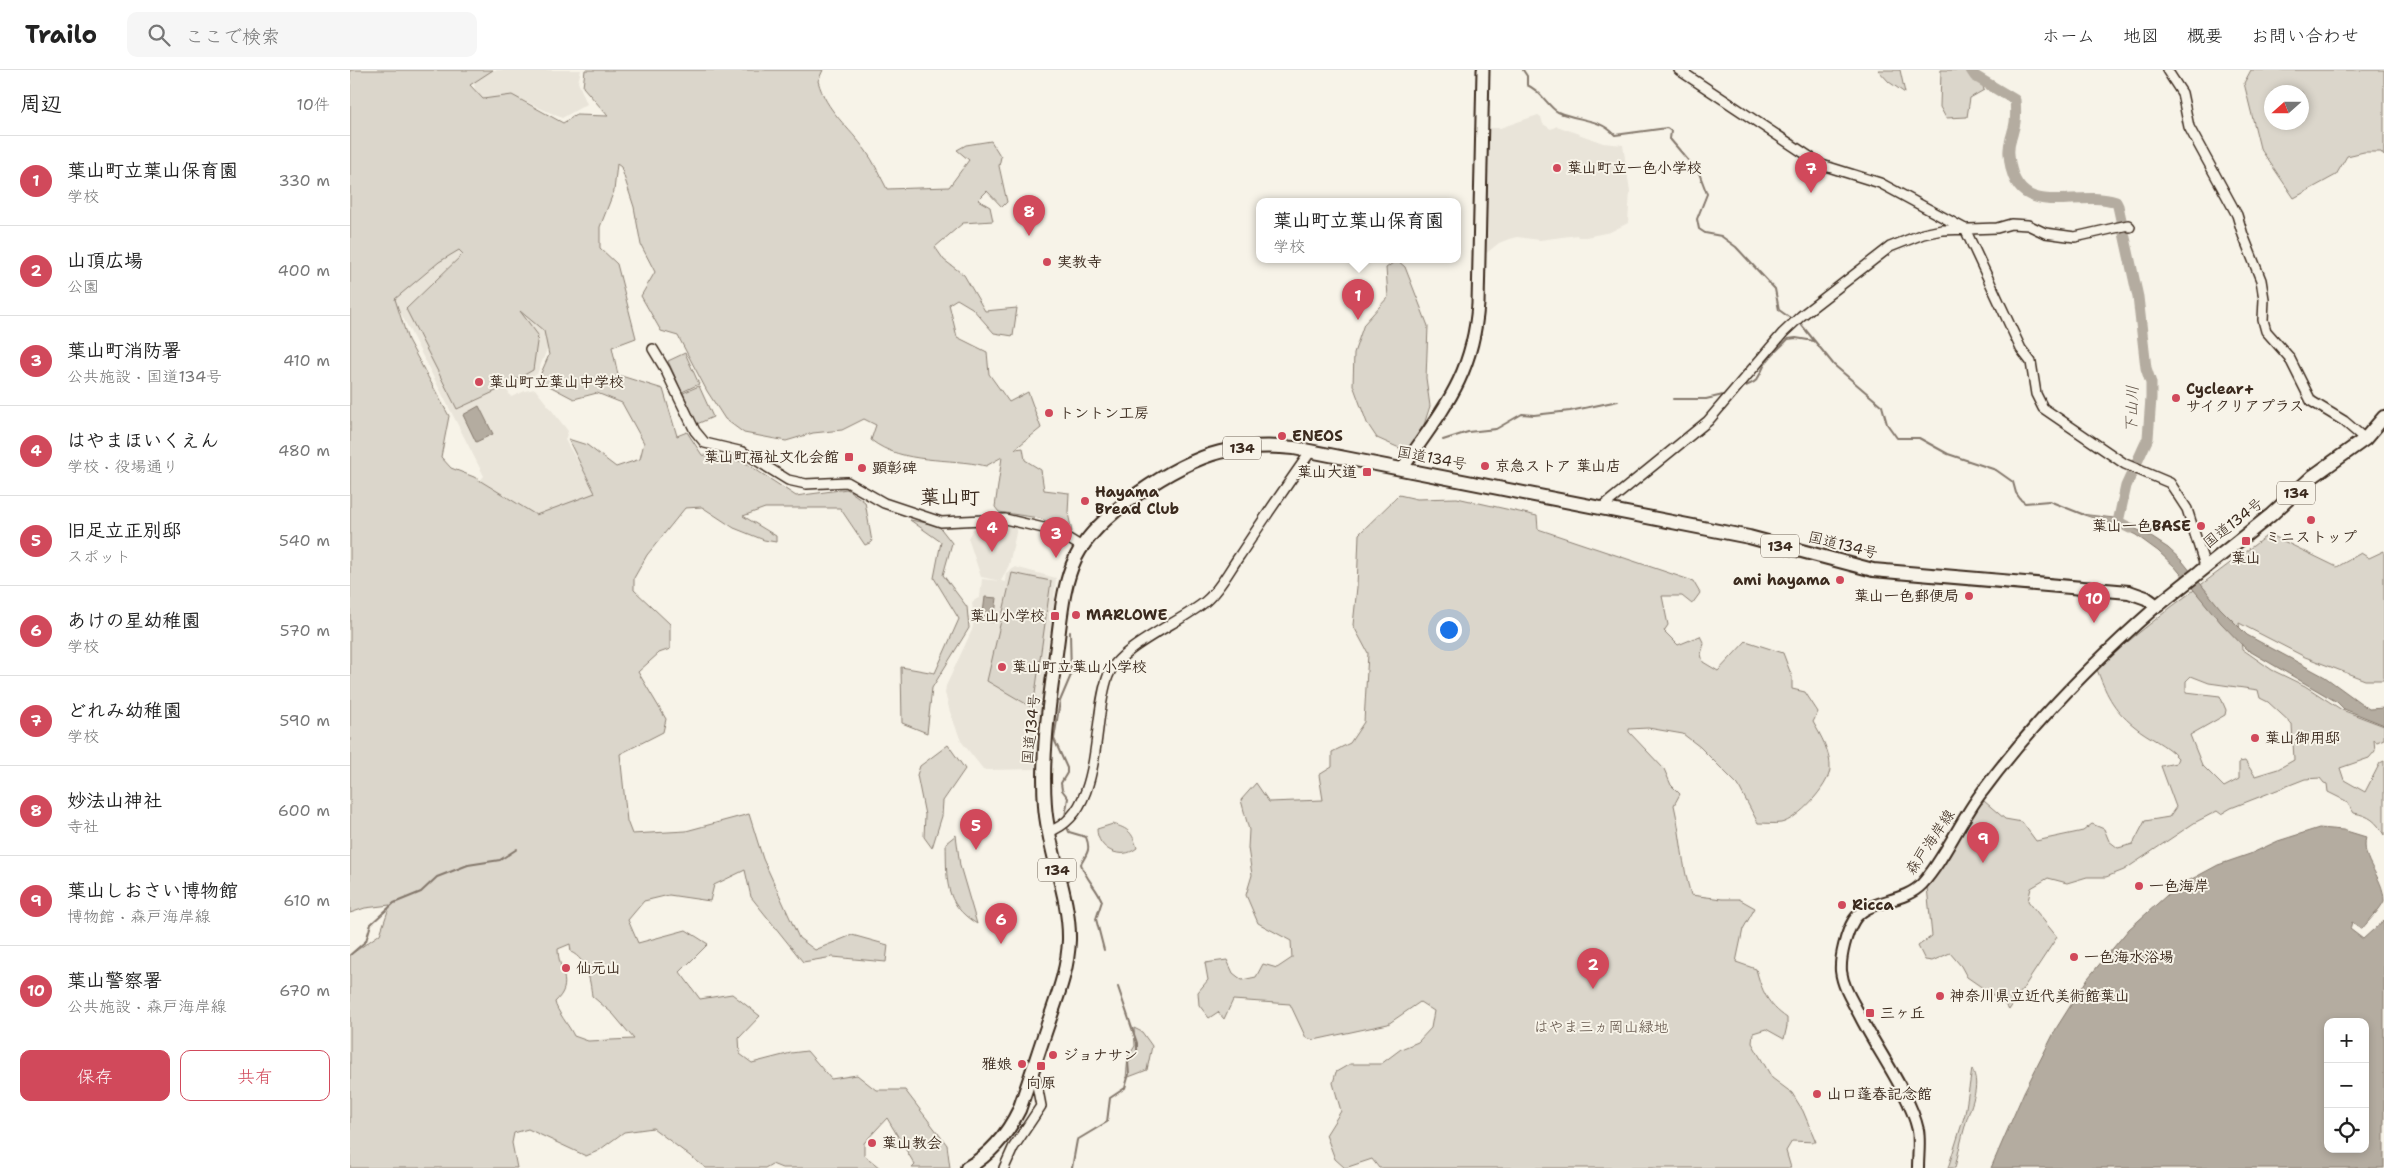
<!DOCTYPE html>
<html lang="ja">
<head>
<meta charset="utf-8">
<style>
  body { margin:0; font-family:"Shantell Sans","Klee One",sans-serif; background:#f6f6f6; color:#222 }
  .controls { position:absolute; right:15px; bottom:15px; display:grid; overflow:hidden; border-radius:10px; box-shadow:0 2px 8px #0003 }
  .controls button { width:45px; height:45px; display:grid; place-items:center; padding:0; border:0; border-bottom:1px solid #e0e0e0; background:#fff; color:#222; font:25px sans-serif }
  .compass { position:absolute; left:1914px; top:15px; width:45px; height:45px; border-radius:50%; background:#fff; box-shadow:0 2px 8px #0003; rotate:249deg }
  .you { position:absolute; left:1098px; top:559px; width:18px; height:18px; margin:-12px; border:4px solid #fff; border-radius:50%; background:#1a73e8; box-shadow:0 0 0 8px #1a73e833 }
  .badge { display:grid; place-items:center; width:32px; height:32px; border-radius:50%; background:#d1495b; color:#fff; font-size:16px; font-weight:700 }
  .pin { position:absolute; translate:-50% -41px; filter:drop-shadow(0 1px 2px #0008) }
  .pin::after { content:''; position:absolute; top:26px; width:18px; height:15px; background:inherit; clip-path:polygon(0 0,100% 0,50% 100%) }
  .popup { position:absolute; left:906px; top:128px; width:205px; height:65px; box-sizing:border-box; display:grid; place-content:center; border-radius:10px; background:#fff; filter:drop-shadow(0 1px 4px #0005); font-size:16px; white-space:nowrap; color:#767676 }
  .popup b { font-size:19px; color:#222 }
  .popup::after { content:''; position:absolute; left:50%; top:100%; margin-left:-10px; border:10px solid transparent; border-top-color:#fff }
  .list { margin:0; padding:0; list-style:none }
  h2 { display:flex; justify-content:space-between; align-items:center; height:65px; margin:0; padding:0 20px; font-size:21px }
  h2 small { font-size:16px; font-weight:400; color:#767676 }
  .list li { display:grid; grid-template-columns:32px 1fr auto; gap:15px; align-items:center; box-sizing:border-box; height:90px; padding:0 20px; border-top:1px solid #e0e0e0 }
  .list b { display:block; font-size:19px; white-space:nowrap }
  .list p { margin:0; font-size:16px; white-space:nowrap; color:#767676 }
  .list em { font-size:16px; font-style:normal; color:#767676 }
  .actions { display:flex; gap:10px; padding:15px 20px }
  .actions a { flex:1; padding:11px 0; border:1px solid #d1495b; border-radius:10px; text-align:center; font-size:18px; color:#d1495b }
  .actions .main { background:#d1495b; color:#fff }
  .icon { flex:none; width:28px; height:28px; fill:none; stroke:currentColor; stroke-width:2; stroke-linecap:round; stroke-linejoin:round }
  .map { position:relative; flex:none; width:2034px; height:1098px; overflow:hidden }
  header { display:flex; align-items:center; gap:30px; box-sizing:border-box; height:70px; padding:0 25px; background:#fff; border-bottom:1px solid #e0e0e0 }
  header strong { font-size:24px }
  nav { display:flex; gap:28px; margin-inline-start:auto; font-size:18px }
  .search { width:350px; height:45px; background:#f6f6f6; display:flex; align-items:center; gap:12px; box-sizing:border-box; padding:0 18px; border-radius:10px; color:#767676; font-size:19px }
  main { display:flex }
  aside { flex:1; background:#fff }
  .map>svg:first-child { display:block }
  .built { fill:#e9e4d9 }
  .green { fill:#dbd6cb; stroke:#8b8074; fill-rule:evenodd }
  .water { fill:#b4aca0; stroke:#84786c; fill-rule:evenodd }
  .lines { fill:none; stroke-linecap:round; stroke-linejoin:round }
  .stream { stroke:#84786c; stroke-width:2 }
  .river { stroke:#b4aca0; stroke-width:11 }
  .tertiary-casing { stroke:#3b2a1e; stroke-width:12 }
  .secondary-casing { stroke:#3b2a1e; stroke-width:14 }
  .primary-casing { stroke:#3b2a1e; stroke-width:15 }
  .trunk-casing { stroke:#3b2a1e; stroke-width:16 }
  .tertiary { stroke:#f7f3e8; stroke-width:9 }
  .secondary { stroke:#f7f3e8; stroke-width:10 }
  .primary { stroke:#f7f3e8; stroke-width:11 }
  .trunk { stroke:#f7f3e8; stroke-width:12 }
  .poi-dot { fill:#d1495b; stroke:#f7f3e8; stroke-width:2 }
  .labels { text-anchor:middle; stroke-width:4; stroke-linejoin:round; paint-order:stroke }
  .shield { fill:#f7f3e8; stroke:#73665b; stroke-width:1 }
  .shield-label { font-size:14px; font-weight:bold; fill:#3b2a1e }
  .poi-label { font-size:15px; font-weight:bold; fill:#3b2a1e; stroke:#f7f3e8; text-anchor:start }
  .street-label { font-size:15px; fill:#3b2a1e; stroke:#f7f3e8 }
  .park-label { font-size:15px; fill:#5b4c41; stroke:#f7f3e8 }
  .water-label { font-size:16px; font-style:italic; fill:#5f5145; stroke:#f7f3e8 }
  .district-label { font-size:20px; font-weight:bold; fill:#3b2a1e; stroke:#f7f3e8 }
</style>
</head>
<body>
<header>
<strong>Trailo</strong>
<div class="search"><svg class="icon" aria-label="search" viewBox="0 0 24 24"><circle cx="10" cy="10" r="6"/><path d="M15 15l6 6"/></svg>ここで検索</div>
<nav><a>ホーム</a><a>地図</a><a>概要</a><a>お問い合わせ</a></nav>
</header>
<main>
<aside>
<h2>周辺<small>10件</small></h2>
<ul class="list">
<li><span class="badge">1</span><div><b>葉山町立葉山保育園</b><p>学校</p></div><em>330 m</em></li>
<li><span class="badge">2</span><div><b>山頂広場</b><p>公園</p></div><em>400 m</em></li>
<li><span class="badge">3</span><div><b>葉山町消防署</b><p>公共施設 · 国道134号</p></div><em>410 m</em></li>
<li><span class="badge">4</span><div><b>はやまほいくえん</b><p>学校 · 役場通り</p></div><em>480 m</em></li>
<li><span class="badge">5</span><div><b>旧足立正別邸</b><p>スポット</p></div><em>540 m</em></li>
<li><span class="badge">6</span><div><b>あけの星幼稚園</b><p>学校</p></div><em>570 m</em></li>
<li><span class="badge">7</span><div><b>どれみ幼稚園</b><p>学校</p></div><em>590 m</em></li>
<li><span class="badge">8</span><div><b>妙法山神社</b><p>寺社</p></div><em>600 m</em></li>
<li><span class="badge">9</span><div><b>葉山しおさい博物館</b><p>博物館 · 森戸海岸線</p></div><em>610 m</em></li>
<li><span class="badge">10</span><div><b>葉山警察署</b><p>公共施設 · 森戸海岸線</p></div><em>670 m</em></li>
</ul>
<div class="actions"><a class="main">保存</a><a>共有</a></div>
</aside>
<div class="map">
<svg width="2034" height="1098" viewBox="0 0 2034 1098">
  <rect width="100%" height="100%" fill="#f7f3e8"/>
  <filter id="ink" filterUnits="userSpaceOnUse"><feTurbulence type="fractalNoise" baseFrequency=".02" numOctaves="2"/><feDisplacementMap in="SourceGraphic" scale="10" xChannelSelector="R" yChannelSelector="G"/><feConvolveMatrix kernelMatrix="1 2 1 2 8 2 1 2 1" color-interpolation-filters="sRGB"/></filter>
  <g filter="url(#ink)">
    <path class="built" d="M136 0H231L228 12 237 34 212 48 170 29 127 31 123 8Z
      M1188 45 1191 47 1193 54 1201 59 1207 56 1253 73 1273 75 1280 121 1278 153 1260 162 1236 167H1228L1227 165 1190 170 1167 167 1159 169 1149 173 1134 185 1138 58H1150Z
      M110 170 204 262 187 304 157 320 161 327 175 321 185 319 218 361 215 370 251 430 198 452 122 420 134 406 44 230Z
      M646 453 667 458 659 495 651 511 655 512 656 503 665 497 706 508 704 527 707 530 705 543 701 553 695 593 698 594 685 699 637 700 633 699 611 671 600 642 595 623 596 616 622 560 624 550 622 532 630 527 632 509 650 511 631 507 618 468 623 459Z"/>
    <path class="green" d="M0 0H143L120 15 133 29 162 25 213 53 226 45 258 46 233 17 235 0H473L468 11C476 41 499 57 516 81 524 92 530 106 537 119L599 117 619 90 607 80 616 75 641 71 651 87 649 96 657 132 652 137 637 121 628 130 640 137 643 151 613 153 585 177 594 190 614 205 635 241 667 238 663 266 644 263 622 238 607 229 599 234 607 267 637 282 639 304 659 332 678 322 691 358 665 379 673 378 675 390 691 400 694 420 719 423 718 443 722 462 689 448 649 442 645 437 652 387 636 396C599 387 553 395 521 370L526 355 514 349 492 360 463 363 436 371 394 363 375 349 357 321 328 266 311 261 291 226 305 202 291 175 284 137 271 97 267 94 264 121 250 157V178L267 194 286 268 262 277 268 305 313 319 327 366 337 362 352 385 394 392 446 426 497 419 515 432 522 472 515 475 490 438H415L393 446 426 466V472L414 470 384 458 352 437 335 438 297 485 284 508V520L320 554V579L309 583 288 602 316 649 313 662 270 684 277 751 282 764 336 761 399 744 413 789 449 868 465 880 502 865 538 875 536 892 483 887 453 892 401 827 395 800 364 815 360 831 319 825 294 831 278 850 288 873 336 860 358 874 330 902 350 929 382 924 410 946 389 968 390 984 402 993 441 983 457 981 481 1009 507 1005 526 1020H555L597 1075 600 1098H562L565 1095 537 1048 514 1073V1085L530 1098H432L422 1094 415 1098H356L303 1058 274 1062 248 1081 236 1086 178 1059 164 1063 162 1073 167 1098H0V885L30 864 40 835 15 838 0 843ZM109 180 113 184 56 239 107 339 146 321 183 300 188 265 170 241 194 261 199 285 188 310 224 329 247 323 272 333 294 373 290 389 266 397 237 375 218 369 245 423 186 445 124 407 101 398 91 387 99 346 58 270 45 229 89 192ZM220 874 221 882C237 890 240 909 242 926L263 944 284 969 238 971 224 966C220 957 206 940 205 932 225 913 208 901 208 879Z
      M1528 0H1550L1555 23 1539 12Z
      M1591 0H1624L1632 12 1634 20 1620 28 1617 47 1596 48 1590 37Z
      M1901 0H2034V86L2031 82H2014L1997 86 1986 105 1944 128 1910 78 1894 13ZM1922 22H1952V52H1922Z
      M1047 190 1055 197 1078 256 1076 308 1080 336 1071 364 1056 381 1027 368 1017 353 1003 315 1004 283 1014 254 1038 227 1036 198Z
      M335 283 349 314 332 322 318 291Z
      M349 316 363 347 347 354 333 323Z
      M1049 425 1067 429 1107 428 1187 446 1188 459 1343 511 1350 523 1342 534 1332 526H1312L1318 555 1314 561 1328 575 1350 566 1354 574 1351 584 1353 592 1368 601 1396 571 1433 583 1442 607V619L1455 622 1468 642 1463 652C1471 666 1481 683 1480 699 1479 716 1447 750 1431 753 1424 754 1415 753 1408 753L1388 715 1350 677 1333 664 1298 658 1279 659V662L1314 699 1321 715 1330 724 1324 735C1331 765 1332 796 1341 825L1372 829H1389L1405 838 1393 859 1386 892 1406 899C1412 921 1417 934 1437 948V956L1434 969 1416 959 1403 963 1402 973 1422 1008 1442 1023 1453 1041 1466 1072 1442 1071 1436 1081 1441 1098H1029L1022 1089 995 1098 985 1089 976 1065 991 1041 983 1013 986 1002 1000 994H1031L1051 979 1068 972 1081 958 1084 941 1070 932 1038 954 964 970 956 968 940 934 883 930 874 949 868 942 859 948 849 935 848 922 858 910 855 893 877 890 883 903 892 910 906 907 913 894 927 898 942 888 941 871 908 853 896 825 902 805 898 778 899 760 891 730 906 713 919 732 973 730 969 705 982 697V682L1000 673 1014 652 1018 583 1003 555 1007 517 1009 464Z
      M560 450 588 455 602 473 593 505 617 537 619 558 582 618 577 663 552 653 551 597 585 603 609 549 584 508 591 472Z
      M1919 464 1987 497 2011 483 2019 488 2034 481V610H2015L1955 587 1889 553 1892 579 1922 600 1955 616 1992 640 2034 656V669L2027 672 2024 670 2025 681 2019 688 1990 698 1994 710 2015 722 2030 693 2034 691V765C2026 751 2020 746 2004 743L1996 731 1978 722 1977 714 1974 713 1970 708 1955 709 1881 738 1871 744 1867 741 1844 753 1774 800 1756 807H1737L1717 813 1698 808 1681 818 1678 831 1707 867 1659 940 1653 932 1617 907 1611 896 1600 883 1582 891 1575 890 1568 876 1582 866 1577 817 1630 732 1632 734 1634 731 1655 749 1672 752 1686 771 1733 761 1742 754 1754 759 1759 771 1768 778 1783 774 1795 751 1819 747 1826 737 1811 696 1826 693 1828 688C1816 674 1798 668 1784 656 1762 638 1756 623 1746 597L1820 538ZM1841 606 1859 613 1908 620 1910 628 1918 632 1942 654 1944 690 1928 699 1905 706 1895 691 1889 692V709L1874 717 1852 695 1840 665 1875 645 1876 640 1870 626 1836 622V611Z
      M662 503 701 511 683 638 637 611Z
      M598 675 615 699 593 731 592 746 582 778 574 767 575 745 567 705 570 696Z
      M763 754C779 759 782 762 787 778 771 791 747 779 747 759Z
      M606 765 610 796 627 854C593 833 597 809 596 773Z
      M784 958 792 962 802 976 797 1000 776 1008 778 987 785 976Z
      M1622 999C1632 1017 1619 1038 1615 1056 1611 1070 1608 1084 1605 1098H1598L1615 1044Z"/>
    <path class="water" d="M129 336 143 364 126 372 113 345Z
      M1731 444 1764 448 1798 465 1818 478 1833 492 1870 538 1897 565 1975 607 2019 639 2034 638V655L1994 639 1987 632 1896 579 1871 553 1825 497 1808 481 1786 465 1768 456Z
      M635 527 647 528 644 552 632 551Z
      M1969 758 1993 760 2016 767C2010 791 2034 806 2034 831 2030 840 2018 851 2012 859L2002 852 2000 859 2013 869 2034 850V1098H1641L1674 1022 1707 957 1738 908 1779 859 1825 818 1868 795 1900 784 1928 771ZM1978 952H2015V1079H1978Z"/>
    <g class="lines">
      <path class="stream" d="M1173 0 1177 6V15C1192 21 1198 37 1208 42 1228 51 1250 48 1265 65L1317 58 1321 61 1320 69 1349 103 1357 124 1347 149 1349 159 1355 163 1371 166 1386 177 1425 219 1429 240 1443 250
        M1450 253 1484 295 1532 336 1537 354 1547 368H1569L1598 384 1646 400 1663 412 1666 423 1671 430 1675 433 1699 431 1732 444
        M1393 317C1409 311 1407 310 1414 296 1419 286 1431 277 1438 269L1446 268 1464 271
        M1323 329H1356L1373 325
        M1093 370 1118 362 1146 359 1172 344 1184 345 1220 341 1268 331
        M715 747 718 728 712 720 711 713 717 703V698L704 669 710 631 721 605 720 562
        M717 757 719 762 736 767C741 780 737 783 731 794 735 808 746 817 752 831L746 849 754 880
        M0 885 16 871 21 854 44 833 71 822 87 807 118 795 150 790 167 779
        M722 1098 727 1070 757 1052 760 1028 775 1018 779 1004 778 992 787 982V973L768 917"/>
      <path class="river" d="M1621 0 1625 6 1665 30C1666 40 1666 52 1663 61 1661 70 1658 74 1659 84 1664 155 1724 118 1766 132L1768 136 1788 227 1796 298 1801 313V328L1798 368 1776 416 1768 452 1780 458"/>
      <g class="tertiary-casing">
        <path id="tertiary" d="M1329 0 1472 95 1530 113 1615 159 1671 279 1681 292 1686 324 1693 338 1775 394 1820 413 1837 439 1855 496
          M1817 0 1832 23 1839 57 1887 145 1893 165 1911 210 1914 229 1913 250 1916 261 1939 287 1961 331 1994 351 2015 369
          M303 279 315 299 345 361 355 373 393 382 438 410 456 414 497 412 534 433 591 452 655 449 706 461 732 477
          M1251 438 1358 351 1433 263 1451 246 1540 177 1573 164 1592 160 1647 158 1661 154 1678 155 1695 163 1725 167 1778 155 1780 157
          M698 762C755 743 741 651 758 606 768 577 832 552 856 531 870 519 880 499 890 485 913 450 937 415 961 381
          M654 1098 663 1078 691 1036 686 1010 682 1002"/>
      </g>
      <g class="secondary-casing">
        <path id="secondary" d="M1568 1098C1568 1086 1570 1072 1568 1060 1560 1024 1527 980 1510 946 1503 932 1493 918 1491 901 1490 887 1496 863 1504 850 1517 829 1553 834 1572 814 1594 790 1611 749 1632 722 1683 653 1742 593 1807 536"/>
      </g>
      <g class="primary-casing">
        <path id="primary" d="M1052 399C1091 341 1123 308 1128 234L1133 0"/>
      </g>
      <g class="trunk-casing">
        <path id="trunk" d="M617 1098C641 1084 657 1065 669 1040 679 1012 688 983 698 954 707 927 718 900 719 870 720 826 698 781 695 736 691 682 700 629 707 576 711 546 713 514 726 487 747 445 825 393 870 382 895 376 919 375 944 378L1399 467 1523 500 1779 522 1796 528 1807 536 1921 445 1962 407 2015 369 2034 347"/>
      </g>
      <use href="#tertiary" class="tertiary"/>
      <use href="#secondary" class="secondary"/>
      <use href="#primary" class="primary"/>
      <use href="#trunk" class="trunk"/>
    </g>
  </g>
  <g class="poi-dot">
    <circle cx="1207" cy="98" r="5"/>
    <circle cx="697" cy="192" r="5"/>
    <circle cx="129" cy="312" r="5"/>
    <circle cx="1826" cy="328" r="5"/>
    <circle cx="699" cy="343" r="5"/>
    <circle cx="932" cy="366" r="5"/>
    <rect x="494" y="382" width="10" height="10" rx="2.5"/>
    <circle cx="1135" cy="396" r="5"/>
    <circle cx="512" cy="398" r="5"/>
    <rect x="1012" y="397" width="10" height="10" rx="2.5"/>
    <circle cx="735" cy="431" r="5"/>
    <circle cx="1961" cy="450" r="5"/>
    <circle cx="1851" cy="456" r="5"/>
    <rect x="1891" y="466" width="10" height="10" rx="2.5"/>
    <circle cx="1490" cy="510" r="5"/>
    <circle cx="1619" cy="526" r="5"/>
    <circle cx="726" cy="545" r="5"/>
    <rect x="700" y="541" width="10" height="10" rx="2.5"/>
    <circle cx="652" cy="597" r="5"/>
    <circle cx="1905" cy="668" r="5"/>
    <circle cx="1789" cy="816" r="5"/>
    <circle cx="1492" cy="835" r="5"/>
    <circle cx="1724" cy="887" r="5"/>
    <circle cx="216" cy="898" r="5"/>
    <circle cx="1590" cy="926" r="5"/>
    <rect x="1515" y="938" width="10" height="10" rx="2.5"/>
    <circle cx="703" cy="985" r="5"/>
    <circle cx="672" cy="994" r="5"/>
    <rect x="686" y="991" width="10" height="10" rx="2.5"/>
    <circle cx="1467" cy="1024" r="5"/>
    <circle cx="522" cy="1073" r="5"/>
  </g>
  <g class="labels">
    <g class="shield">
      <rect x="873" y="366.5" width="38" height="23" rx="4"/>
      <rect x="1927" y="411.5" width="38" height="23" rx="4"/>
      <rect x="1411" y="464.5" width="38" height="23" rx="4"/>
      <rect x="688" y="788.5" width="38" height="23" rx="4"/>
    </g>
    <g class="shield-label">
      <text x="892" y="383">134</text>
      <text x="1946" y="428">134</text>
      <text x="1430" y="481">134</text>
      <text x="707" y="805">134</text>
    </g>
    <g class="poi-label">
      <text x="1217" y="103">葉山町立一色小学校</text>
      <text x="707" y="197">実教寺</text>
      <text x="139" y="317">葉山町立葉山中学校</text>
      <text x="1836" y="324">Cyclear+<tspan x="1836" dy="17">サイクリアプラス</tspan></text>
      <text x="709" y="348">トントン工房</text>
      <text x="942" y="371">ENEOS</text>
      <text x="489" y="392" text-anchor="end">葉山町福祉文化会館</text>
      <text x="1145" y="401">京急ストア 葉山店</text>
      <text x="522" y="403">顕彰碑</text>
      <text x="1007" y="407" text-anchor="end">葉山大道</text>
      <text x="745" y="427">Hayama<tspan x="745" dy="17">Bread Club</tspan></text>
      <text x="1841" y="461" text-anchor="end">葉山一色BASE</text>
      <text x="1961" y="472" text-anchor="middle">ミニストップ</text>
      <text x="1896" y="493" text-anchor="middle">葉山</text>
      <text x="1480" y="515" text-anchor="end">ami hayama</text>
      <text x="1609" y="531" text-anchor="end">葉山一色郵便局</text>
      <text x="736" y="550">MARLOWE</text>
      <text x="695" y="551" text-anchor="end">葉山小学校</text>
      <text x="662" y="602">葉山町立葉山小学校</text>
      <text x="1915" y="673">葉山御用邸</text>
      <text x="1799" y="821">一色海岸</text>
      <text x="1502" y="840">Ricca</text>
      <text x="1734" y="892">一色海水浴場</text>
      <text x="226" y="903">仙元山</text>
      <text x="1600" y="931">神奈川県立近代美術館葉山</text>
      <text x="1530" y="948">三ヶ丘</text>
      <text x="713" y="990">ジョナサン</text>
      <text x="662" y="999" text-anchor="end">雅娘</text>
      <text x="691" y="1018" text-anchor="middle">向原</text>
      <text x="1477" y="1029">山口蓬春記念館</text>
      <text x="532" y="1078">葉山教会</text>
    </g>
    <g class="street-label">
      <text transform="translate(1082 388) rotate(11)" y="5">国道134号</text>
      <text transform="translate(1883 453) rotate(-38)" y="5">国道134号</text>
      <text transform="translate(1493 475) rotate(14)" y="5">国道134号</text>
      <text transform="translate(681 659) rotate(-84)" y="5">国道134号</text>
      <text transform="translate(1580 772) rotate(-56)" y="5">森戸海岸線</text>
    </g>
    <g class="park-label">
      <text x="1251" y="962">はやま三ヵ岡山緑地</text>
    </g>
    <g class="water-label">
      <text transform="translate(1781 339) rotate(-88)" y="6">下山川</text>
    </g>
    <g class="district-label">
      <text x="600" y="434">葉山町</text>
    </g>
  </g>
</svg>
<div class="controls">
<button>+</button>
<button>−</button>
<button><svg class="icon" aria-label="locate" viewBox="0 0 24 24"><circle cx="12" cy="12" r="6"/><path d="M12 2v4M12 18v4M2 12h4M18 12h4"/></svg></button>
</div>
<svg class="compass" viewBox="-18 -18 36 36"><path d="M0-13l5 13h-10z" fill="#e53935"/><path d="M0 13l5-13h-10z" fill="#767676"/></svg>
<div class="you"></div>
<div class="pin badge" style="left:1008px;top:250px">1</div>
<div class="popup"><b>葉山町立葉山保育園</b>学校</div>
<div class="pin badge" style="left:1243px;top:919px">2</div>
<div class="pin badge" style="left:706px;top:488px">3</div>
<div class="pin badge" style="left:642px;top:482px">4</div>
<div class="pin badge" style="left:626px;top:780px">5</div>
<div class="pin badge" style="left:651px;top:874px">6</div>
<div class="pin badge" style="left:1461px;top:123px">7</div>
<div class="pin badge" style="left:679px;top:166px">8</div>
<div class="pin badge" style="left:1633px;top:793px">9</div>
<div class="pin badge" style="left:1744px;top:553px">10</div>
</div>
</main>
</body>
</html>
